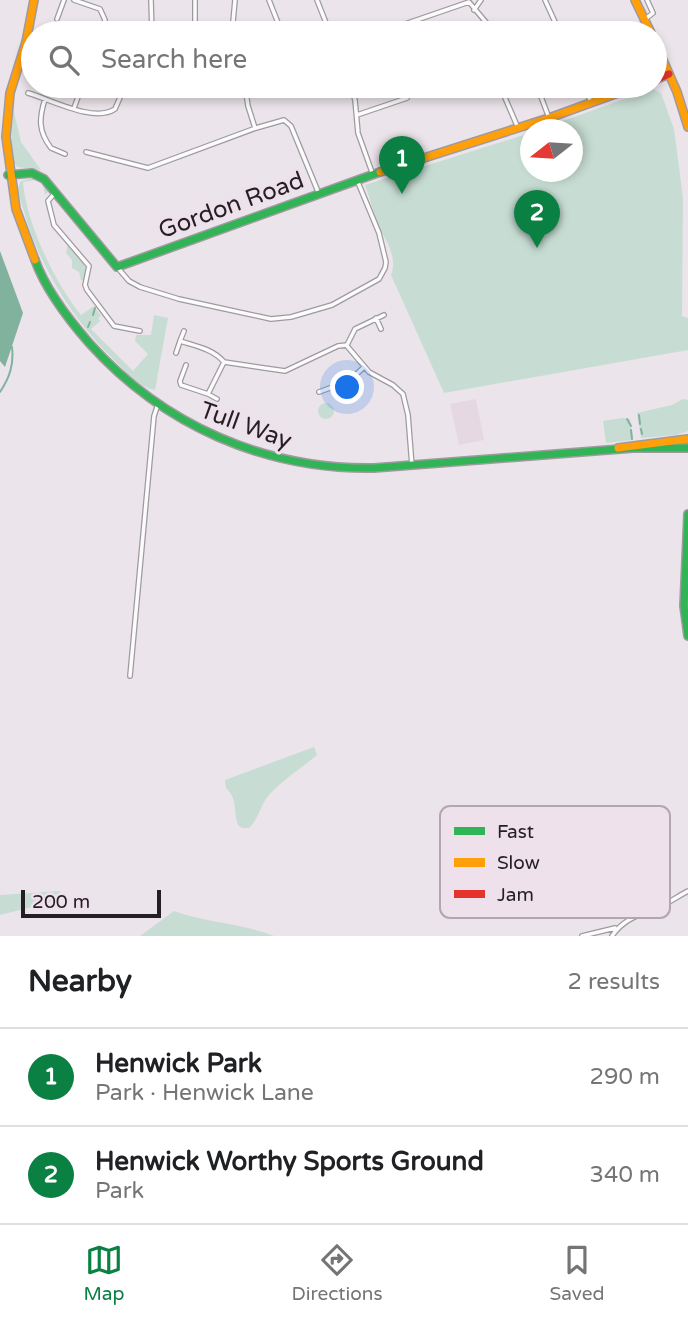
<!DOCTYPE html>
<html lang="en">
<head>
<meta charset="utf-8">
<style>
  body { margin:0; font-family:"Varela Round",sans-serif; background:#f2f2f2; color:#202124 }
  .compass { position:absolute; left:520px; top:119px; width:63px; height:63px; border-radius:50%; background:#fff; box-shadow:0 4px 10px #0003; rotate:253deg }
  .scale { position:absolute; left:21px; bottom:18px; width:140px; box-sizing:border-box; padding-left:7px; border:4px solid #241f23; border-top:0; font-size:19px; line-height:24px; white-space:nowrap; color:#241f23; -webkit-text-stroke:5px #eee1eb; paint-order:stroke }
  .you { position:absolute; left:348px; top:388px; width:24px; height:24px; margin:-18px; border:5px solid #fff; border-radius:50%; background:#1a73e8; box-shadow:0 0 0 10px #1a73e833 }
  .badge { display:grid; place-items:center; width:46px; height:46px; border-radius:50%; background:#0b8043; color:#fff; font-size:23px; font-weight:700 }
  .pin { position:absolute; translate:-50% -58px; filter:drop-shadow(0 2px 4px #0008) }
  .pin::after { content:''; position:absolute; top:37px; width:24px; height:21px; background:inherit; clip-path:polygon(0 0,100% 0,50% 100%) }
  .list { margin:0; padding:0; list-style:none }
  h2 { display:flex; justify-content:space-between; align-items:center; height:91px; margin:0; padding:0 28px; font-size:30px }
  h2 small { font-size:23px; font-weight:400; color:#757577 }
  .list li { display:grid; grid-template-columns:46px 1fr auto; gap:21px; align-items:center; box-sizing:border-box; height:98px; padding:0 28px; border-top:2px solid #e0e0e0 }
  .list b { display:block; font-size:26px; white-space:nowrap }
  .list p { margin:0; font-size:23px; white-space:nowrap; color:#757577 }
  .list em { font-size:23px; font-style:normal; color:#757577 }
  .icon { flex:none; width:38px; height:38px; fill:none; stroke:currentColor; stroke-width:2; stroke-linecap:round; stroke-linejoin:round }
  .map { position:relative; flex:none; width:688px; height:936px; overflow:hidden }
  .search { position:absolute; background:#fff; box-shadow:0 4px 10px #0003; left:21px; right:21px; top:21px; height:77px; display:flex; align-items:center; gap:18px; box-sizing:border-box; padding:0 24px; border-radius:38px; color:#757577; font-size:26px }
  .sheet { height:287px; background:#fff }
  nav { display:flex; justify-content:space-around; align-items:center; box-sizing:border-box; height:98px; border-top:2px solid #e0e0e0; background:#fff; font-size:19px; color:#757577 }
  nav a { display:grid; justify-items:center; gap:4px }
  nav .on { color:#0b8043 }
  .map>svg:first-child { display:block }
  .built { fill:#e6d8e3 }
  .green { fill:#c7ddd3 }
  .water { fill:#80b29d }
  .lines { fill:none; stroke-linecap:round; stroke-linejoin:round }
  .stream { stroke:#80b29d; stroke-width:2 }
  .street-casing { stroke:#9f9a9f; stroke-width:6 }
  .fast-casing { stroke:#9f9a9f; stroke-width:10 }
  .slow-casing { stroke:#9f9a9f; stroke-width:10 }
  .jam-casing { stroke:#9f9a9f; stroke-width:10 }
  .street { stroke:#fcfbfc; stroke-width:3.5 }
  .fast { stroke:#30b455; stroke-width:7 }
  .slow { stroke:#ff9f0a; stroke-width:7 }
  .jam { stroke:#e5322d; stroke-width:7 }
  .labels { text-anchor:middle; stroke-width:6; stroke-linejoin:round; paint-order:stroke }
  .street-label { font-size:24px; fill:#241f23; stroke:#eee1eb }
  .key { fill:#eee1eb; stroke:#b1a7af; stroke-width:2 }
  .key-label { font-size:19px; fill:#241f23 }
</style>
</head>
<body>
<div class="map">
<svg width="688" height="936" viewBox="0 0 688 936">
  <rect width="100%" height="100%" fill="#ebe4ea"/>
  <path class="built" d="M476 399 484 440 459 445 450 404Z"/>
  <path class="green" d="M653 89 661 93 674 129 683 198 682 316 688 318V350L444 393 391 275C397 260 389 245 382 233 374 219 371 200 365 185L530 133V172H572V130L540 129Z
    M13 108 21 142 41 170 18 167 11 161Z
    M34 178 43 181 49 191 45 195 43 184 36 180 23 182C26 223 55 283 81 315L94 306 101 316 98 318 100 321 91 329 133 371 148 354 135 341 136 335H151L154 315 168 318 155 390C139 387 127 373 116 362 82 329 55 290 36 246 28 228 24 209 17 190L21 181Z
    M68 244 86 267 84 281 81 280 79 272 72 268V260L66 253Z
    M683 399 688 400V431L676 435 641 438 637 413 672 405Z
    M318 411a8 8 0 1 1 16 0a8 8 0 1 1-16 0Z
    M622 418 630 419 633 440 606 443 603 421Z
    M314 747 317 755C302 768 282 780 269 795 260 805 259 819 249 828H242L238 825C233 811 238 799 226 788L225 780Z
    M60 891V900L0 915V895Z
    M174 911C206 923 242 923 274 936H140Z"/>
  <path class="water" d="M0 251 23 313 5 367 0 361Z"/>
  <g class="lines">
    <path class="stream" d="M93 315 95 308
      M88 327 90 322
      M0 392C10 377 14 364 12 347
      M639 415 640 424
      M627 419 631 426
      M641 429 642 434
      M631 430 632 439"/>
    <g class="street-casing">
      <path id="street" d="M74 0 100 9 105 20 101 33
        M151 0 152 33
        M195 0V26
        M269 0 282 33
        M317 0 330 33
        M545 0 560 33
        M474 10 481 0
        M57 19 64 0
        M644 20 653 13 647 0
        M232 33 235 0
        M313 33 328 28
        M379 33 469 2 495 33
        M245 86 248 106 255 128
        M350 86 355 100 358 133 373 175
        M481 86H487
        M500 86 518 128
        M537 86 549 118
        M584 86 591 102
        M28 93C52 100 94 123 115 109L125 86
        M45 99C39 118 38 131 51 148L65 154
        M74 108 82 86
        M357 115 407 98
        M86 152 148 168 256 128 284 120 291 126 319 194
        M55 193 48 201 54 225 89 266 85 285 87 290 114 326 140 331
        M117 267 129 281 140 287 179 299 271 319 291 317 332 305 379 279 385 268 386 262 379 233 357 180
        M376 318 381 329
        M180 341 184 331
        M347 345 355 329 384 315
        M347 346 369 372 393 385 403 394 408 415 412 466
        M176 353 180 341C196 346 213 349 224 362L285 371 338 346 347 345
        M186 365 180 381 181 385 208 394
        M319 392 349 381 363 368
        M217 399 208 394 224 362
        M130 676 154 416 157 407
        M582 936 615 928
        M612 936C625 917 643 914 663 905 672 901 680 895 688 891"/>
    </g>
    <g class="fast-casing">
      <path id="fast" d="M8 175 32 173 44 179 117 267 380 172
        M35 260C46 291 69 320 90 344 163 425 265 470 374 468L633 448H688
        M688 514 684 606 688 636"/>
    </g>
    <g class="slow-casing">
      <path id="slow" d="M34 0 26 42 10 93 6 137 16 209 35 260
        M635 0 651 33
        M655 42 677 92 688 127
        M380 172 549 118 637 86
        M618 448 688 439"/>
    </g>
    <g class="jam-casing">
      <path id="jam" d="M655 80 669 74"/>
    </g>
    <use href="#street" class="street"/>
    <use href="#fast" class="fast"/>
    <use href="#slow" class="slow"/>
    <use href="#jam" class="jam"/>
  </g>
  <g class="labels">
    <g class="street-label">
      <text transform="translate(231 205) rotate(-20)" y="8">Gordon Road</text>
      <text transform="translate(246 425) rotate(20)" y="8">Tull Way</text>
    </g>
  </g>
  <rect x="440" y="806" width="230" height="112" rx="10" class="key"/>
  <rect x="454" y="827" width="31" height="8" fill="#30b455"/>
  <rect x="454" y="858" width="31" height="9" fill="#ff9f0a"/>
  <rect x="454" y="890" width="31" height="8" fill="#e5322d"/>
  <g class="key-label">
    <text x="497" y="838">Fast</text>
    <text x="497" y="869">Slow</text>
    <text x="497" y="901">Jam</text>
  </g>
</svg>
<svg class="compass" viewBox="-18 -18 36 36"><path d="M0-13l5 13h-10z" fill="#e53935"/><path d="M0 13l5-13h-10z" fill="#757577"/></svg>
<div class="scale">200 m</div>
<div class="you"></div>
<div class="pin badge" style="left:402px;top:194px">1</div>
<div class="pin badge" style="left:537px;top:248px">2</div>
<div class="search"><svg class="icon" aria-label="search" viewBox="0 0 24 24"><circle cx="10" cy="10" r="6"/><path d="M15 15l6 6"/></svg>Search here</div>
</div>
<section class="sheet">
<h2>Nearby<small>2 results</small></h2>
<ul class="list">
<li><span class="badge">1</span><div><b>Henwick Park</b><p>Park · Henwick Lane</p></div><em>290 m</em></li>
<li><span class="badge">2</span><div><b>Henwick Worthy Sports Ground</b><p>Park</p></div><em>340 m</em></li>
</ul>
</section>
<nav>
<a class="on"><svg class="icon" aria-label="map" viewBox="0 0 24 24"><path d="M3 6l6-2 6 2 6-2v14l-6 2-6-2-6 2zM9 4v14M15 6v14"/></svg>Map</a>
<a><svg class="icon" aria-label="directions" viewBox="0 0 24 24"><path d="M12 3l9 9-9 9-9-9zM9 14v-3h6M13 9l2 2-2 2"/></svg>Directions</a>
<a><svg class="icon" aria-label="saved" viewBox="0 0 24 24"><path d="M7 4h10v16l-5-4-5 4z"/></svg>Saved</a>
</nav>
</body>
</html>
